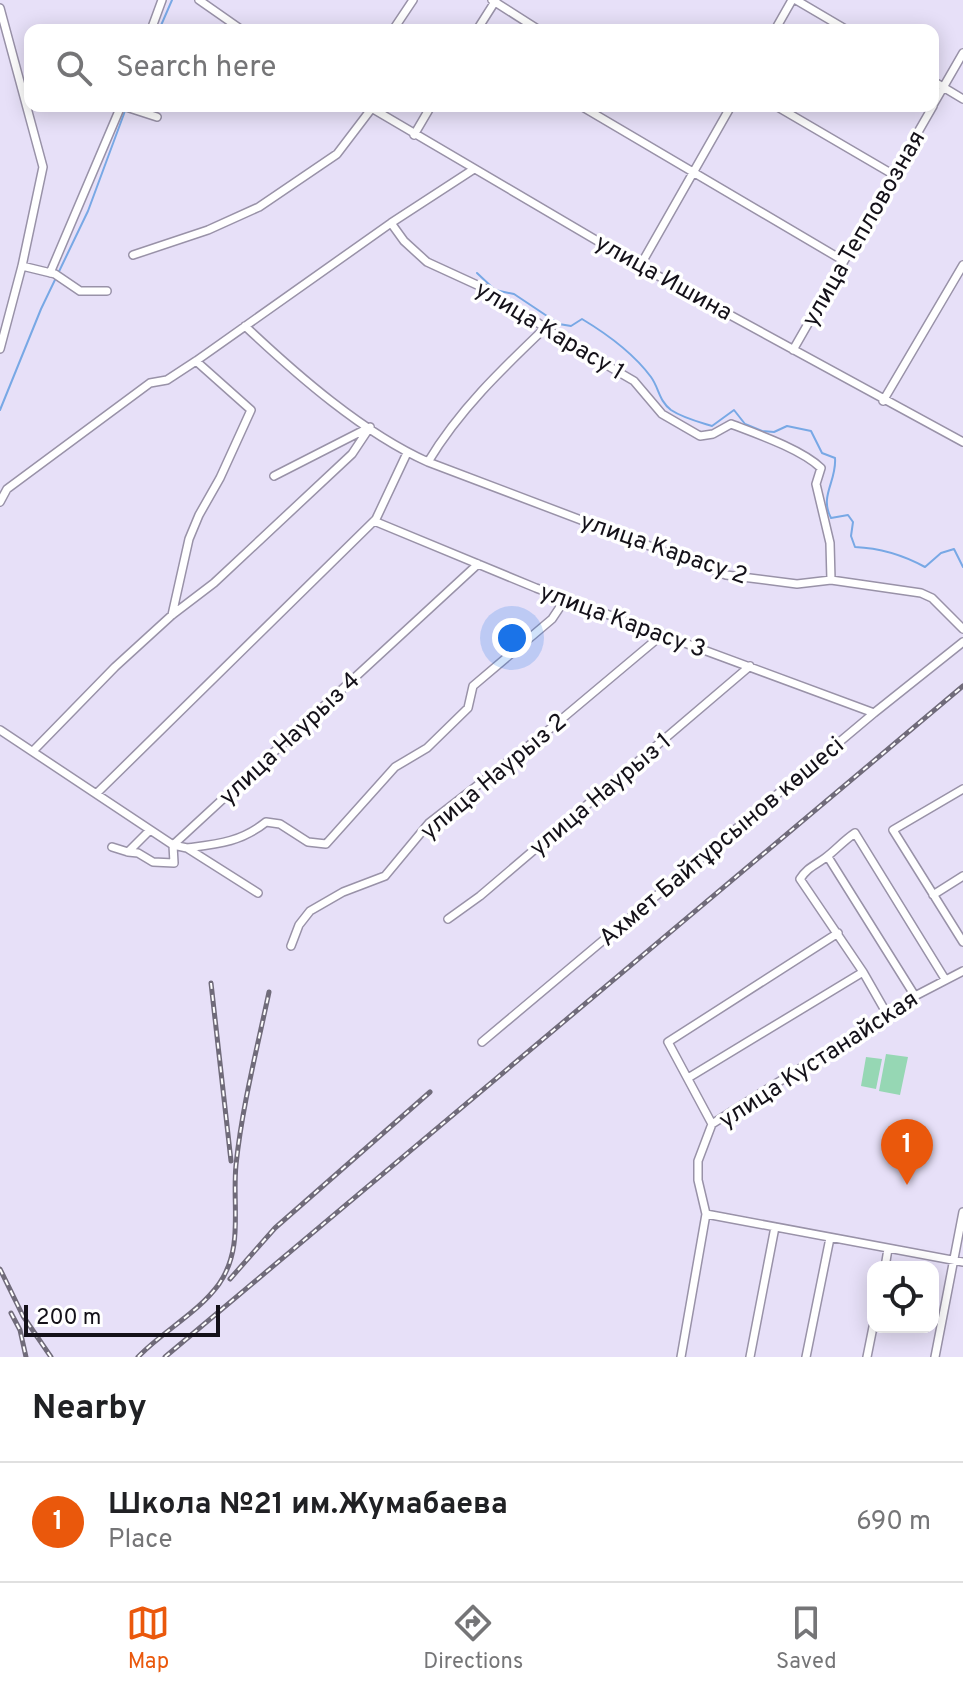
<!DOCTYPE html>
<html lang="en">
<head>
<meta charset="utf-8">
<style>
  body { margin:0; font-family:Overpass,sans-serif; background:#f2f2f2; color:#202124 }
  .controls { position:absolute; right:24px; bottom:24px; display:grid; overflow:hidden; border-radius:16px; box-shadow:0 4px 20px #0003 }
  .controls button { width:72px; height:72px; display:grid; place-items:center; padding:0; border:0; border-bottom:2px solid #e0e0e0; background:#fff; color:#202124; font:40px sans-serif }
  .scale { position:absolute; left:24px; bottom:20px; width:196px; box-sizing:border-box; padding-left:8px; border:4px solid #141119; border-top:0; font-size:22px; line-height:28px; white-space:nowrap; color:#141119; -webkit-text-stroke:6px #fff; paint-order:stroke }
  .you { position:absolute; left:512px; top:638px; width:28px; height:28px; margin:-20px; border:6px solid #fff; border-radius:50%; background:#1a73e8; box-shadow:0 0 0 12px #1a73e833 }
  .badge { display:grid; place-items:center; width:52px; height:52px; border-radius:50%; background:#ea580c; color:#fff; font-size:26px; font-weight:700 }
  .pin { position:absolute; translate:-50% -66px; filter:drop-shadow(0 2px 4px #0008) }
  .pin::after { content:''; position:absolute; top:42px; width:28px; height:24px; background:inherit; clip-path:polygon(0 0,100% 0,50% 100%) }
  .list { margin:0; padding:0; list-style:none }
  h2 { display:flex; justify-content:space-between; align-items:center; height:104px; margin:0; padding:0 32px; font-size:34px }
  h2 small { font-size:26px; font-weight:400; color:#757577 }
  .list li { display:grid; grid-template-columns:52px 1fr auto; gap:24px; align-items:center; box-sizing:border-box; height:120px; padding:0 32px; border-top:2px solid #e0e0e0 }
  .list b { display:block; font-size:30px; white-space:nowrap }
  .list p { margin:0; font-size:26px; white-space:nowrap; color:#757577 }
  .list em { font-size:26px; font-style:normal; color:#757577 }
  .icon { flex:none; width:44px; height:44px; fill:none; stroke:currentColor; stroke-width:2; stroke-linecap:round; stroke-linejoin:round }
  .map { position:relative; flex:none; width:963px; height:1357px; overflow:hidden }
  .search { position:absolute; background:#fff; box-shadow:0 4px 20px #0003; left:24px; right:24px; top:24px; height:88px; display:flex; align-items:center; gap:20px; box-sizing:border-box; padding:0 28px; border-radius:16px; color:#757577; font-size:30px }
  .sheet { height:224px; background:#fff }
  nav { display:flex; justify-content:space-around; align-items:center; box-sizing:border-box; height:112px; border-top:2px solid #e0e0e0; background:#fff; font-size:22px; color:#757577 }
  nav a { display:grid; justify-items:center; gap:4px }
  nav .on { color:#ea580c }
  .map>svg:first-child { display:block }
  .green { fill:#96d7b4 }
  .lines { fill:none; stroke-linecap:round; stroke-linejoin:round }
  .stream { stroke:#78a8e5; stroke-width:2 }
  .street-casing { stroke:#9992a8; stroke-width:10 }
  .street { stroke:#fff; stroke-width:7 }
  .rail-casing { stroke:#706b7a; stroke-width:5 }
  .rail { stroke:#fff; stroke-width:2; stroke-dasharray:6; stroke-linecap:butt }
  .labels { text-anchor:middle; stroke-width:7; stroke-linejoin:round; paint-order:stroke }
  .street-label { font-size:24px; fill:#141119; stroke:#fff }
</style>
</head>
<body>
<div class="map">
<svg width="963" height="1357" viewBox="0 0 963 1357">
  <rect width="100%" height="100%" fill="#e7e0f8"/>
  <path class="green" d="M886 1054 908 1057 900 1095 879 1091Z
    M866 1057 882 1059 876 1089 861 1086Z"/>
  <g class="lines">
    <path class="stream" d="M159 30 172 0
      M477 273 495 290 514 294 559 324 571 326 582 319C607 334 634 354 651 377 659 388 659 401 671 410 683 418 699 422 712 426L734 410 745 424 762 431 774 432 787 426 811 431 822 453 835 458C837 481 819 496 831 518L848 515 853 522 851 536 855 547C879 548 903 555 925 567L941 553 954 549 963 567
      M0 410 41 309 88 211 125 111"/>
    <g class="street-casing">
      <path id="street" d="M199 0 242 30
        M492 0 539 30
        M796 0 847 30
        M0 8 43 167 22 266 0 349
        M151 30 162 0
        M393 30 413 0
        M477 30 496 0
        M775 30 792 0
        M933 81 963 99
        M933 105 963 53
        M123 106 157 117
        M368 106 640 266 963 442
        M581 106 844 261
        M776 106 894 175
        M414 135 431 106
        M391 223 404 241 427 262 488 290 567 342 634 381 662 414 700 436 713 434 731 424C757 434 801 449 821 468L816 484 830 543 831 580
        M133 255 208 230 259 207 337 154 372 108
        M22 266 55 274 80 291H107
        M640 266 731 106
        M50 273 121 106
        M245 326C297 375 363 433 428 462L726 575 797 584 831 580 921 593 932 598 963 629
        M793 350 933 106
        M883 401 963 265
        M428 462C459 410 502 369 546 327
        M0 502 7 489 150 383 167 380 196 361 391 223 474 169
        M374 521 536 588 874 713
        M172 615 189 539 199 515 220 478 251 410 196 361
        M0 730 173 845 174 863 153 862 138 853 128 852
        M34 750 115 667 172 615 214 583 352 454 370 427 274 476
        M963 789 893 830 963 942
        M97 793 376 519 407 453
        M112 847 128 852 150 830
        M187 848C218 844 241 842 266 822L280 824 308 842 326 844 395 767 427 748 468 708 473 686 552 619 566 598
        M828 857 915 996
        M258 893 187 848 173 845 478 564
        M933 895 963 876
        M448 919 480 896 750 666
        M291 946 299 925 310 911 343 892 385 876 429 823 545 733 663 634
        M887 1014 863 972 800 879C807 868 814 866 825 858 835 851 843 841 855 833L945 979
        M482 1042 874 713 963 642
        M688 1078 863 972
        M712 1124 668 1042 838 933
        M706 1214 963 1262
        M885 1267 888 1249
        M681 1357 706 1214 698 1180V1161L712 1124 915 996 963 971
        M750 1357 775 1227
        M806 1357 830 1238
        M867 1357 873 1327
        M935 1357 963 1212"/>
    </g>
    <use href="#street" class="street"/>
    <g class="rail-casing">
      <path id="rail" d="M211 983 231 1161
        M0 1269 23 1316 51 1357
        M230 1279 275 1228 430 1092
        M11 1313 20 1330 26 1357
        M138 1357C163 1331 198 1313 219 1284 244 1248 232 1206 236 1165 242 1107 257 1049 269 992
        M165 1357 963 686"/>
    </g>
    <use href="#rail" class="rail"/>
  </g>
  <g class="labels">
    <g class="street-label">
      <text transform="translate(863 228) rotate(-60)" y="8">улица Тепловозная</text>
      <text transform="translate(664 277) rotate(29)" y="8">улица Ишина</text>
      <text transform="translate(550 330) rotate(31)" y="8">улица Карасу 1</text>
      <text transform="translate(664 548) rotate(19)" y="8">улица Карасу 2</text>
      <text transform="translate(623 620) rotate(20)" y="8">улица Карасу 3</text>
      <text transform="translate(289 738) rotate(-43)" y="8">улица Наурыз 4</text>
      <text transform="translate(493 776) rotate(-40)" y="8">улица Наурыз 2</text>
      <text transform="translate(600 794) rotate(-40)" y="8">улица Наурыз 1</text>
      <text transform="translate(721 841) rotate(-40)" y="8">Ахмет Байтұрсынов көшесі</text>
      <text transform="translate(818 1059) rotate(-33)" y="8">улица Кустанайская</text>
    </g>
  </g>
</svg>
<div class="controls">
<button><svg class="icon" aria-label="locate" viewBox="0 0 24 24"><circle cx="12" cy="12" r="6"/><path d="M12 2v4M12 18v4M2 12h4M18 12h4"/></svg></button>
</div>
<div class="scale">200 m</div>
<div class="you"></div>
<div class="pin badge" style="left:907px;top:1185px">1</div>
<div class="search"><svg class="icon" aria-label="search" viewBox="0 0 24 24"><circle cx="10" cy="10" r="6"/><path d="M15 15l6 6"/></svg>Search here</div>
</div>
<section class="sheet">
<h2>Nearby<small></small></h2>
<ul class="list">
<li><span class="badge">1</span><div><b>Школа №21 им.Жумабаева</b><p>Place</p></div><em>690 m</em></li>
</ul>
</section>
<nav>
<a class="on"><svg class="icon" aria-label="map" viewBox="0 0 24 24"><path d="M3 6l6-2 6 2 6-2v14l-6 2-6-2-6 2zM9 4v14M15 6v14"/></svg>Map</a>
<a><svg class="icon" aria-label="directions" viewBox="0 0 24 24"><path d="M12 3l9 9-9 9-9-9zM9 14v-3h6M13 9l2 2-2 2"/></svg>Directions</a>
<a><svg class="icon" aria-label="saved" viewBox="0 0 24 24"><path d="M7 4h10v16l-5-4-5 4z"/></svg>Saved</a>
</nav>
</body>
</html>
